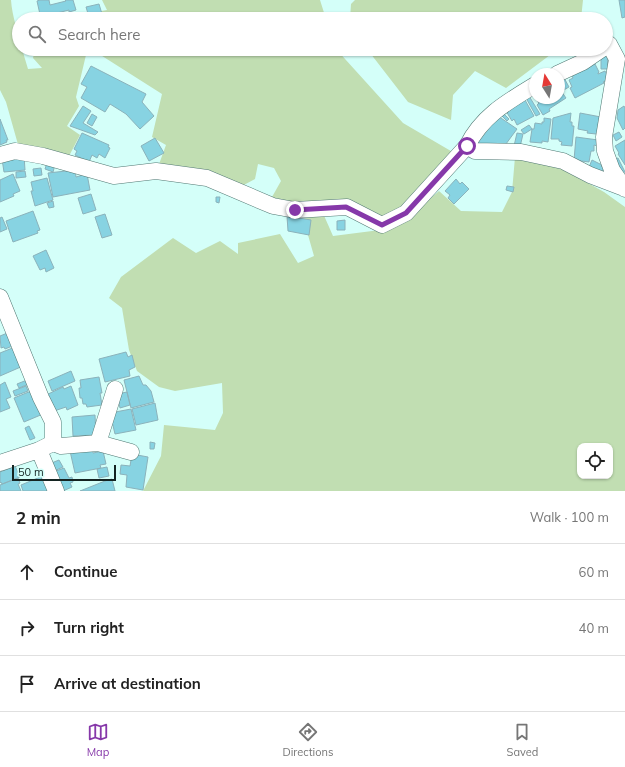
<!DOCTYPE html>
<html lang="en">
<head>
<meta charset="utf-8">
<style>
  body { margin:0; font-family:Mulish,sans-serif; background:#f2f2f2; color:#222 }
  .controls { position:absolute; right:12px; bottom:12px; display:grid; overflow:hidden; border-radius:8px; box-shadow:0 1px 3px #0004 }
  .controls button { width:36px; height:36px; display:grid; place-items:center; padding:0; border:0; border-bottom:1px solid #e0e0e0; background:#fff; color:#222; font:20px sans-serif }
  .compass { position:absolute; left:529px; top:68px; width:36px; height:36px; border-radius:50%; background:#fff; box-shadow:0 1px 3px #0004; rotate:349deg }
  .scale { position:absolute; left:12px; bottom:10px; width:104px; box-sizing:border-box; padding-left:4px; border:2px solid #142422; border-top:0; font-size:11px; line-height:14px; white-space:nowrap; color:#142422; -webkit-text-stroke:3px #d4fff9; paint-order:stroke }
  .stop { position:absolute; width:12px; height:12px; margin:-9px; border:3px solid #8638a9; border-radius:50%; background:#fff }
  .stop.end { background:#8638a9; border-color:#fff; box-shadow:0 1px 4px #0008 }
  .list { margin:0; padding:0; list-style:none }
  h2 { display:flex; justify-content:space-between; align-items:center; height:52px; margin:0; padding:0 16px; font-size:17px }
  h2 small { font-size:13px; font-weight:400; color:#767676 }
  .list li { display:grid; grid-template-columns:26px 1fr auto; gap:12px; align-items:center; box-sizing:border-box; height:56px; padding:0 16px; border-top:1px solid #e0e0e0 }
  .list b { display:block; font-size:15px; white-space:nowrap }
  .list em { font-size:13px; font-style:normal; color:#767676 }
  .icon { flex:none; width:22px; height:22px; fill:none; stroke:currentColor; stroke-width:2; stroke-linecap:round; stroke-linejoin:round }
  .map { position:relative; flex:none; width:625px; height:491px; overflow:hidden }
  .search { position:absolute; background:#fff; box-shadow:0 1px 3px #0004; left:12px; right:12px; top:12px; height:44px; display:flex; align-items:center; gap:10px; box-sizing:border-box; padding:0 14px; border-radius:22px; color:#767676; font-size:15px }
  .sheet { height:220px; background:#fff }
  nav { display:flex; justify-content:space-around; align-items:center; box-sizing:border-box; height:56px; border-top:1px solid #e0e0e0; background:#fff; font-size:11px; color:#767676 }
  nav a { display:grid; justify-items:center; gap:2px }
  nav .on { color:#8638a9 }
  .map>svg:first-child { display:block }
  .green { fill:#c1deb2; fill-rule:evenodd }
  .building { fill:#87d3e2; stroke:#8bb2bb }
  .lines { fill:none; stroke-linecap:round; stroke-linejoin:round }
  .street-casing { stroke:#517873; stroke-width:17 }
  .street { stroke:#fff; stroke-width:16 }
  .route { stroke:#8638a9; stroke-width:5 }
</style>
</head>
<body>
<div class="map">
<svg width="625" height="491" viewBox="0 0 625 491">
  <rect width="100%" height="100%" fill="#d4fff9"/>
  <path class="green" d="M0 0H11C12 17 19 32 19 49H22L28 69 42 68 33 58 35 49H336L403 123 456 154 407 208 383 222 300 205 272 197 281 181 274 168 258 164 255 179 242 186 158 167 166 145 152 137 162 94 99 54 86 55 76 97 79 106 67 126 80 135 69 156 19 148 6 102 0 90Z
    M102 0H320L326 19H57L107 10Z
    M355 0H583L581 19H350L351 4Z
    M367 49H558L506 88 475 71 453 95 451 120 408 102Z
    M515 157 563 169 604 192 625 207V491H143L161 456 164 425 215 430 223 413 222 383 175 391 159 387 137 371 129 350 122 308 109 298 121 277 173 238 196 253 220 241 238 254V243L280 234 298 263 314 256 302 214 322 211 333 236 380 230 403 222 439 191 461 211 502 212 512 192ZM580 446H610V476H580Z"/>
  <path class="building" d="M40 0H49L50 5 66 1 65 0H73L76 10 69 12V10L53 14 54 19H41L37 1Z
    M619 0H625V17L622 18Z
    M99 4 102 14 89 17 86 7Z
    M601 54H607L608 69H601Z
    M591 62 593 65 595 64 599 72 598 73V74L605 71 609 79 603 82 604 83 575 98 570 88 572 87 569 80 573 78 572 76 574 75 572 72Z
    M91 66 146 94 142 102 154 116 140 129 126 114 110 104 105 112 81 98 87 87 81 84Z
    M563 76 569 87 562 91 559 85V79Z
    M559 88 566 98 549 109 550 111 543 115 537 105 539 103 537 100 540 98H559Z
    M529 96 540 114 536 116 526 98Z
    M525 100 534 116 517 125 514 119 512 121 506 111Z
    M83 106 91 111 83 123 98 132 95 135 70 126Z
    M624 106 625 108V128L623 130 617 118 618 110Z
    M502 112 509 119 507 121 500 114Z
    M571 113 570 122H572V126H574L572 146 561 145 562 142 559 141V139H551L553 118Z
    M580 113 601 117 599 132H597L596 134 587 133 588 131 578 129Z
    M92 114 97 117 92 126 87 123Z
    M498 116 517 129 503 148 477 144Z
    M544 118 551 119 548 142 542 141V143L530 142 532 129H534L535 123 542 124V122H544Z
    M0 119 8 140H6L7 142 0 145Z
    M529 125 532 129 524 134 521 130Z
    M619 132 622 137 616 141 613 135Z
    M82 133 109 145 108 147 110 148 105 158 99 154 97 158 92 155 89 162 75 155 77 151 74 149Z
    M517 133 523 134 520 147 514 146Z
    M576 137 598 140 597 146 594 145V151H591L589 162 574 160Z
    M155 138 164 153 149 161 141 146Z
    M625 140V165L618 154 619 153 615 146Z
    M24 156 25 170 4 172 2 159Z
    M618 158 625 172 622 173 615 159Z
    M592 160 602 165 601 166 604 168 602 172 589 167Z
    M47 163 55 165 53 172 45 169Z
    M41 168 42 175 34 176 33 169Z
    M75 170 76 177 87 174 90 190 53 197 48 173Z
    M25 171 26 177 16 178V172Z
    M13 174 20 191 13 194 14 196 0 202V180Z
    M47 178 53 200 35 206 31 191H33L31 182Z
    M456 179 460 184 462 182 469 189 454 204 448 198 450 195 445 191Z
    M507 186 514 187 513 192 506 190Z
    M91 194 96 210 83 214 78 198Z
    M216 197H220L219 203 216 202Z
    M53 201 54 207 49 208 47 203Z
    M33 211 40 230 37 231 38 233 13 242 6 221Z
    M105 214 112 235 102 238 95 217Z
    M287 216 311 220 309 235 288 231Z
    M2 217 7 229 0 232V218Z
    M345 220V230H337V221Z
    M46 250 54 268 46 272 45 268 40 270 33 256Z
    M10 332 15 345 5 349 4 347 1 348 0 336Z
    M15 347 23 366 0 376V353Z
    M126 352 128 357 132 355 135 367 129 370 130 376 105 382 99 359Z
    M71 371 75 381 52 391 48 381Z
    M139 376 143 385H146L151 391 154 402 131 408 124 380Z
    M99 377 102 393H100L102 405 87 407 86 404H83L82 398H80L79 388H81L80 380Z
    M27 380 29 384 19 388 17 384Z
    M5 382 11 397 6 399 10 408 0 412V385Z
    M26 386 28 391 15 396 13 391Z
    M71 386 78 405 67 410 66 407 51 412 44 396 63 387 64 389Z
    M31 391 43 414 24 422 14 398Z
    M127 392 130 405 120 408 117 394Z
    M155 403 158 420 136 425 132 409Z
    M131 409 136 430 115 434 110 413Z
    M95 415 96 435 73 436 72 417Z
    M29 426 35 438 30 440 25 428Z
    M150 442 155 443 154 449H150Z
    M92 447 93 453 103 451 106 464 100 465 101 468 75 473 70 451Z
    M132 454 148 457 143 490 126 487 127 475 120 474 121 465 130 466Z
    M59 460 63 467 52 472 49 464Z
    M15 466 20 477 2 484 1 482 0 483V472Z
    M107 467 109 476 99 478 97 469Z
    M64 468 69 478 72 477 73 482 70 483 72 487 63 491 51 473Z
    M45 475 51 491H23L21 485Z
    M18 478 20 483 18 484 21 491H0V485Z
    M112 479 115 491H80L105 481Z"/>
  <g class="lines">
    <g class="street-casing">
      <path id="street" d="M606 46 609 44 617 59 604 137 605 151 612 170 625 189
        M557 74 583 62 602 49
        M467 146 475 151 521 152 563 161 590 175 624 188 625 187
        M0 155 15 151 43 156 114 176 156 171 207 178 273 206 295 210 347 207 382 225 406 213 467 146C482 116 507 102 535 85
        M0 297 41 398 53 422V443L39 450 0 463
        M53 443 61 446 98 443 115 389
        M98 443 131 452
        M39 450 56 491"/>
    </g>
    <use href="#street" class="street"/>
  </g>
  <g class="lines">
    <path class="route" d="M295 210 346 207 382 225 406 213 467 146"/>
  </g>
</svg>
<div class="controls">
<button><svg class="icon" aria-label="locate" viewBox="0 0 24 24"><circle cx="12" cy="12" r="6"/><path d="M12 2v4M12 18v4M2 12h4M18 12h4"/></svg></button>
</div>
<svg class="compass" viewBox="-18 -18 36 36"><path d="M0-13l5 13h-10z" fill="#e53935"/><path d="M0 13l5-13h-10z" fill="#767676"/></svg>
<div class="scale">50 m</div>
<div class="stop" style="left:467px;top:146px"></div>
<div class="stop end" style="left:295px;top:210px"></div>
<div class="search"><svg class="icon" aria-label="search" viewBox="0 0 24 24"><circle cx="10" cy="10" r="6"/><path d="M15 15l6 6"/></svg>Search here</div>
</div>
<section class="sheet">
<h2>2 min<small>Walk · 100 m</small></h2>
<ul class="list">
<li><svg class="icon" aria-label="ahead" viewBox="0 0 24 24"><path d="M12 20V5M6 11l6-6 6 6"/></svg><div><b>Continue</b></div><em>60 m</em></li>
<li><svg class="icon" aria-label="right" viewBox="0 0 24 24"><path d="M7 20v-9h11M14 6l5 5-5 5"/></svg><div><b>Turn right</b></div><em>40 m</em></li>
<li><svg class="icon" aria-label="arrive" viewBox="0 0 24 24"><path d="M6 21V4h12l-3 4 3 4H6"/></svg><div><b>Arrive at destination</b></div></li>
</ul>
</section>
<nav>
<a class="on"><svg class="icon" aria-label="map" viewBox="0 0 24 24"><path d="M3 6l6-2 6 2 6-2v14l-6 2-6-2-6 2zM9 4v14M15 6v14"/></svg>Map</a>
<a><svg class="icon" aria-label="directions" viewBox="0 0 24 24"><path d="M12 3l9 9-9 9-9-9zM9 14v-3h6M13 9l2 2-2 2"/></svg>Directions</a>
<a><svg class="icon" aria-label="saved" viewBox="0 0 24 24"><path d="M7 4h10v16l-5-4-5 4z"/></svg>Saved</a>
</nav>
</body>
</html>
